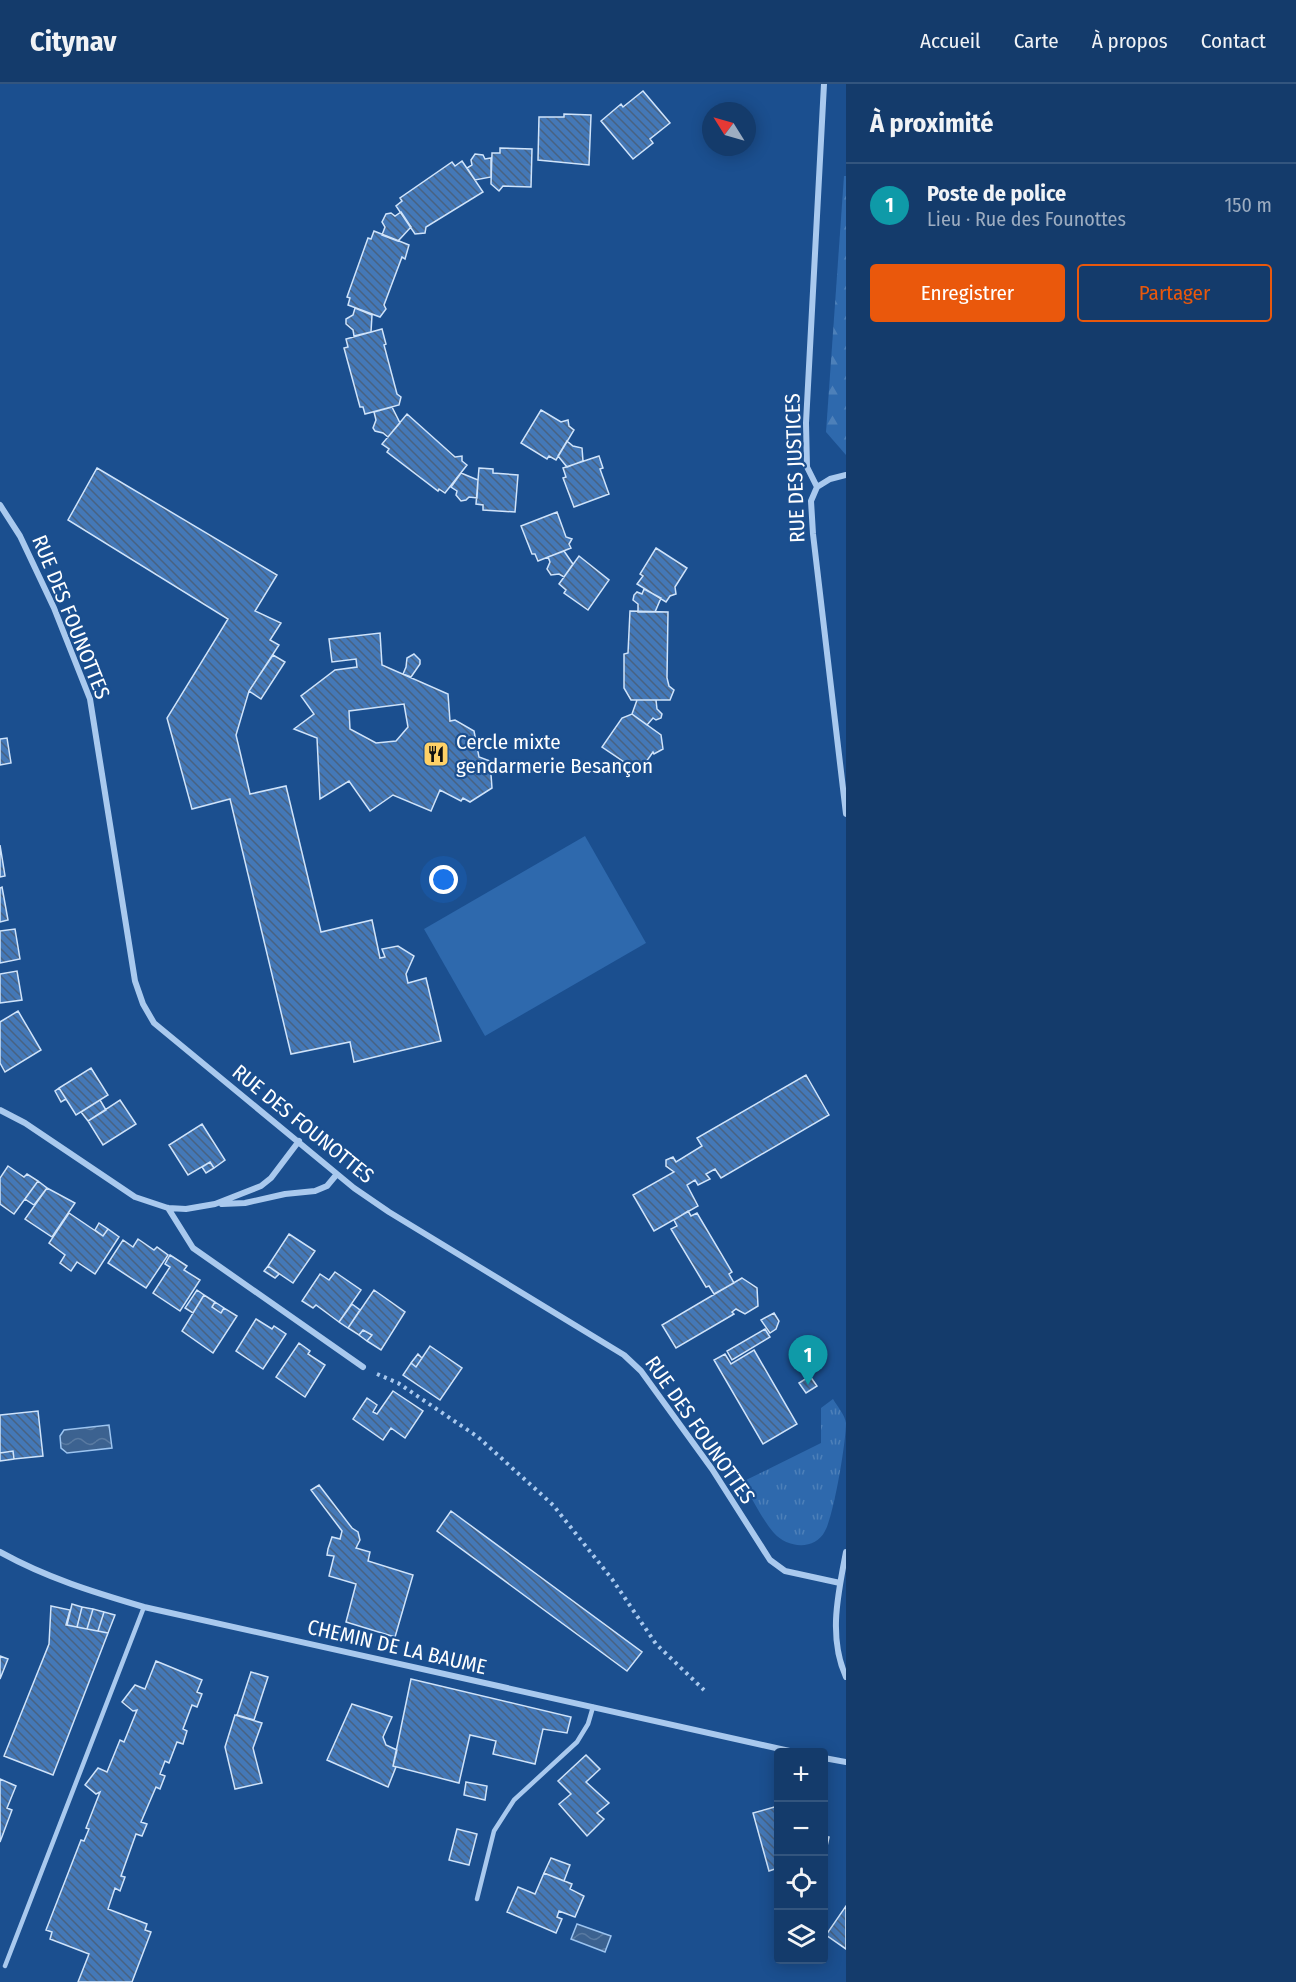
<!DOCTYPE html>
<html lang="fr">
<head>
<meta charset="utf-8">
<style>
  body { margin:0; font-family:"Fira Sans Condensed",sans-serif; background:#214673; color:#f1f3f6 }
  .controls { position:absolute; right:18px; bottom:18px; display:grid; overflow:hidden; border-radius:6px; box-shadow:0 3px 15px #0003 }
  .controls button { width:54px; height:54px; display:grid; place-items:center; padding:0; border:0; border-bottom:2px solid #33557e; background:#143b6b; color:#f1f3f6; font:30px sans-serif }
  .compass { position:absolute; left:702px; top:18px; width:54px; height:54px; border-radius:50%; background:#143b6b; box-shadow:0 3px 15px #0003; rotate:307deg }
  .you { position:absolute; left:444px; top:796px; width:21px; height:21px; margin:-15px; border:4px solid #fff; border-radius:50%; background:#1a73e8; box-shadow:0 0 0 9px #1a73e833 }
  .badge { display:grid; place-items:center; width:39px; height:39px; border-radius:50%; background:#ea580c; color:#fff; font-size:20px; font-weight:700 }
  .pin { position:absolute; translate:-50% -50px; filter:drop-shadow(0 2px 3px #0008) }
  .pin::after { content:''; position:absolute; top:32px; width:21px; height:18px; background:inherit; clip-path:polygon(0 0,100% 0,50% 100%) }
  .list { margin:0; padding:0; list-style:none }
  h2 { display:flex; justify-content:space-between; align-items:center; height:78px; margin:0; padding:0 24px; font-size:26px }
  h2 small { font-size:20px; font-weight:400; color:#9dadc1 }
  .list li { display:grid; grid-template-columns:39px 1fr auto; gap:18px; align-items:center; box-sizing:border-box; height:84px; padding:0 24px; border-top:2px solid #33557e }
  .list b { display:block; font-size:22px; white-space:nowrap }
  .list p { margin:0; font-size:20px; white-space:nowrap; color:#9dadc1 }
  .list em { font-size:20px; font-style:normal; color:#9dadc1 }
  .actions { display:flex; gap:12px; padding:18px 24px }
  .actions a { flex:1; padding:14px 0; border:2px solid #ea580c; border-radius:6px; text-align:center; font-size:21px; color:#ea580c }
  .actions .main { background:#ea580c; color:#fff }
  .icon { flex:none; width:33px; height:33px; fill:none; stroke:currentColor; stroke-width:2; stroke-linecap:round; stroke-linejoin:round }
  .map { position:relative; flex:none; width:846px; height:1898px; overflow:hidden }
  header { display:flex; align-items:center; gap:36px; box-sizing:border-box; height:84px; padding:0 30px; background:#143b6b; border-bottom:2px solid #33557e }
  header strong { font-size:28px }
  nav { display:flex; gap:33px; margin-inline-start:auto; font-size:21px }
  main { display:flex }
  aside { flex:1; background:#143b6b }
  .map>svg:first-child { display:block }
  .grass { fill:url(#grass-tufts) }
  .forest { fill:url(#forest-firs) }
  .pitch { fill:#2e69ad }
  .water { fill:url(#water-waves); stroke:#9cc4f0; stroke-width:1.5 }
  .building { fill:url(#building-back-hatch); stroke:#cfe3fa; stroke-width:1.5; fill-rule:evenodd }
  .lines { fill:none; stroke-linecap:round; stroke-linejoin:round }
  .path { stroke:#a9c9ee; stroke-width:4; stroke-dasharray:3 4.5; stroke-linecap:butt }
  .service { stroke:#a9c9ee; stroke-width:4.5 }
  .minor { stroke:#a9c9ee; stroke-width:6 }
  .labels { text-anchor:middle; stroke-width:4.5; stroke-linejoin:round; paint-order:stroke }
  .street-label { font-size:21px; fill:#fff; stroke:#1b4f8f }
  .poi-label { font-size:21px; fill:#fff; stroke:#1b4f8f; text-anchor:start }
</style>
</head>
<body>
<header>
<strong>Citynav</strong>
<nav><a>Accueil</a><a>Carte</a><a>À propos</a><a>Contact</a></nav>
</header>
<main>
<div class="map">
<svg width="846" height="1898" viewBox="0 0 846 1898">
  <defs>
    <pattern id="grass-tufts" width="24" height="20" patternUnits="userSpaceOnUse" patternTransform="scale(1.5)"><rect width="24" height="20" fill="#2e69ad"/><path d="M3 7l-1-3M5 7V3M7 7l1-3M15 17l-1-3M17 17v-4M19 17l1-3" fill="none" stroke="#4d80b9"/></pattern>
    <pattern id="forest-firs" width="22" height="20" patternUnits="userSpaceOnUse" patternTransform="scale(1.5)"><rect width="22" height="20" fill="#2e69ad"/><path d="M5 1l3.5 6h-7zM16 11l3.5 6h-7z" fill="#4d80b9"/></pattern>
    <pattern id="water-waves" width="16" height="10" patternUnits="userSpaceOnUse" patternTransform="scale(1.5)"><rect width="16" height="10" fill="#3c6290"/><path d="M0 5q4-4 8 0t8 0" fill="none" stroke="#597aa1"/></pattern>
    <pattern id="building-back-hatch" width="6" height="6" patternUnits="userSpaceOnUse" patternTransform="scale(1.5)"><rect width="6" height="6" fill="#4478b7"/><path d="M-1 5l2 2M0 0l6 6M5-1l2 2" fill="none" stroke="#486282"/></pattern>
  </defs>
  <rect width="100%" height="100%" fill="#1b4f8f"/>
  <path class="grass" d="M833 1315C837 1322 845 1331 846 1339 846 1358 834 1431 825 1447 815 1467 787 1464 774 1449 763 1437 751 1412 742 1398L821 1359V1324Z"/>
  <path class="forest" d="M844 92H846V371L826 348Z"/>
  <path class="pitch" d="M585 752 646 859 485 952 424 845Z"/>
  <path class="water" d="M109 1341 112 1364 67 1369 61 1364 60 1352 64 1346Z
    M577 1840 611 1852 605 1868 571 1855Z"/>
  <path class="building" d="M643 7 670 39 650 55 653 59 633 75 601 37 621 20 623 23Z
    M564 30 591 31 589 81 538 76 539 33H564Z
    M500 64 532 65 531 103 503 102 499 107 491 100 492 69H500Z
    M475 70 483 71 485 75 491 74V93L475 96 467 84 472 81 471 76Z
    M462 77 483 108 426 143 425 149 415 150 396 122 402 117 400 114 452 78 455 82Z
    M401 128 411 143 398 157 382 151 385 143 382 138 386 130 391 129 395 132Z
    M374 147 409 161 405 175 402 173 384 221 386 225 380 233 348 221 350 214 347 213 368 154 371 155Z
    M355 224 372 231 371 248 354 252 353 246 346 240V235L353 231Z
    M382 245 386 260 384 261 397 310 401 313 399 321 365 330 363 323H360L344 264 348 263 346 255Z
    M392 323 400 339 388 353 383 349 375 347 373 344 376 336 374 328Z
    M541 326 561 338 568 336 569 342 574 346 556 376 549 372 547 375 521 359Z
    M407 330 455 373 462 372V377L467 381 445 409 439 405 438 407 387 368 389 365 382 360Z
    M567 357 573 362 582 364 583 377 567 383 558 372Z
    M599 372 603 384 600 385 609 410 574 423 563 394 566 393 563 384Z
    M97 384 277 491 255 527 281 539 270 556 279 561 249 607 236 651 250 710 286 702 321 848 372 836 380 874 385 873 382 865 398 862 414 872 406 890 408 899 426 894 441 957 354 978 350 958 291 970 230 715 192 725 167 634 228 535 68 436Z
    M479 384 493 385V389L518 391 515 428 483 426V421L476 420Z
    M461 389 478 396 477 414 469 413 466 416 461 417 456 411 457 407 451 403Z
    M557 428 566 453 572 455 569 460 571 464 538 477 535 470H532L521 442Z
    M656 464 687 484 675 503 676 510 670 512 666 518 637 500 643 492 640 490Z
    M564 467 573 480 564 493 559 490 551 491 547 485 550 478 548 473Z
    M579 472 609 496 588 526 564 509 566 506 559 500Z
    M644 505 661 514 655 528H638V520L633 516 634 511 637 508 642 510Z
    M630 527 668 528 667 594 669 602 674 606 670 616H631L624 604V570L628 569Z
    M380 549 382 581 448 610 450 637 455 636 474 647 479 673 490 677 492 704 470 718 463 714 461 717 440 706 431 727 393 711 370 727 349 697 320 715 317 654 294 645 314 630 301 612 335 586 357 583 356 575 332 578 329 555ZM404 620 408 643 396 657 376 659 350 645 349 627Z
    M414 570 420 576V580L411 593 403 590 406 583 407 574Z
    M273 571 285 578 261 615 249 607Z
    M637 616H656L657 625 662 630 661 634 656 636 653 634 647 641 632 630Z
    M632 630 661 651 663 665 654 670 653 668 639 688 602 663 622 634Z
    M7 654 11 679 0 681V655Z
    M0 761 5 792 0 793Z
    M2 803 8 836 0 838V804Z
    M15 845 20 875 0 879V847Z
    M17 887 22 916 0 919V890Z
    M18 927 41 966 5 988 0 979V938Z
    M91 984 108 1011 76 1031 59 1004Z
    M806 991 829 1031 721 1094 715 1085 706 1090 710 1095 698 1101 695 1096 687 1101 698 1122 654 1147 633 1111 674 1088 666 1082V1076L673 1073 676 1078 702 1062 697 1054Z
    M59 1004 66 1015 61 1018 55 1007Z
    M100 1016 106 1026 88 1037 81 1028Z
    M120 1016 136 1040 103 1061 88 1037Z
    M202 1040 225 1076 214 1084 210 1078 188 1091 169 1061Z
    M210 1078 214 1084 206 1089 202 1083Z
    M8 1082 24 1093 27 1090 38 1097 14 1130 0 1120V1094Z
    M38 1097 47 1104 34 1121 25 1115Z
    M47 1104 75 1119 52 1153 25 1135Z
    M688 1127 691 1132 697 1129 732 1188 729 1190 734 1199 714 1210 709 1202 706 1203 671 1145 677 1142 674 1136Z
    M69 1129 103 1152 108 1145 119 1153 95 1190 77 1178 71 1187 60 1179 65 1171 49 1159Z
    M99 1139 108 1145 103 1152 95 1146Z
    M289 1150 315 1167 293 1199 268 1182Z
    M138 1155 154 1166 157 1163 168 1171 146 1204 108 1179 123 1156 133 1163Z
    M170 1171 187 1182 184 1186 200 1196 180 1227 153 1209 170 1183 165 1180Z
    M268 1182 279 1190 275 1194 264 1187Z
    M335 1188 361 1206 339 1238 316 1221 313 1224 302 1217 320 1190 329 1196Z
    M742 1194 757 1204 758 1222 745 1230 736 1225 732 1228 734 1230 676 1264 662 1241Z
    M197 1206 204 1211 193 1229 185 1224Z
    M374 1206 405 1228 381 1266 367 1257 372 1251 363 1246 359 1251 348 1244Z
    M204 1211 215 1218 212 1223 221 1229 224 1224 237 1232 213 1269 182 1247Z
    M215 1218 224 1224 221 1229 212 1223Z
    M352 1220 360 1226 348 1244 339 1238Z
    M774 1229 779 1237 776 1245 770 1249 761 1236Z
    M256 1235 272 1245 274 1242 286 1250 263 1285 236 1267Z
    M765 1245 770 1253 732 1276 727 1267Z
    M363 1246 372 1251 367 1257 359 1251Z
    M299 1259 310 1267 308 1270 325 1281 305 1313 276 1293Z
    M430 1262 462 1284 440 1316 403 1291 411 1279 416 1283Z
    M754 1266 797 1340 763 1360 714 1276 725 1270 731 1280Z
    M418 1270 422 1274 416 1283 411 1279Z
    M810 1292 817 1302 806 1309 799 1299Z
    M393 1307 423 1327 405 1354 391 1344 383 1356 353 1335 367 1314 377 1321 373 1328 377 1330Z
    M38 1327 43 1372 14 1375 13 1367 0 1369V1331Z
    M13 1367 14 1375 0 1377V1369Z
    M319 1401 352 1444 358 1448 360 1456 356 1464 370 1468 368 1477 413 1491 395 1553 346 1538 356 1500 329 1492 334 1472 327 1471 328 1465 332 1453 340 1455 342 1447 311 1406Z
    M451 1427 642 1568 627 1587 437 1447Z
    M72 1520 82 1523 77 1543 67 1541Z
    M51 1522 70 1526 66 1541 108 1549 53 1691 4 1672 49 1560Z
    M82 1523 93 1525 87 1545 77 1543Z
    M93 1525 104 1528 98 1547 87 1545Z
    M104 1528 115 1531 108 1549 98 1547Z
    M0 1572 8 1575 0 1595Z
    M156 1577 202 1596 197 1608 202 1610 197 1623 192 1621 183 1645 187 1647 183 1660 177 1658 169 1679 165 1677 160 1690 165 1692 160 1705 156 1703 141 1738 147 1740 142 1752 136 1750 121 1792 125 1793 120 1807 115 1804 108 1825 147 1840 145 1846 151 1848 132 1898H78L89 1870 50 1855 52 1848 46 1846 81 1756 84 1757 89 1745 86 1744 100 1708 96 1710 85 1701 98 1684 107 1688 120 1656 124 1658 137 1626 133 1627 122 1618 135 1601 145 1605Z
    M251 1588 268 1593 254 1636 237 1631Z
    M411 1595 571 1633 567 1649 543 1645 535 1680 493 1670 496 1657 470 1651 459 1699 393 1682Z
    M352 1620 392 1633 383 1653 386 1661 397 1666 393 1682 396 1683 388 1703 327 1676Z
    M235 1631 262 1639 253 1664 262 1699 235 1705 225 1663Z
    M586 1671 600 1685 586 1698 609 1719 597 1729 604 1735 587 1752 559 1720 571 1710 558 1697Z
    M0 1695 16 1702 7 1724 12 1726 0 1758Z
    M466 1698 487 1702 485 1716 464 1711Z
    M778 1722V1784L769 1787 753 1729Z
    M457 1745 477 1750 469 1781 449 1776Z
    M824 1752 829 1753 824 1776Z
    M551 1774 570 1781 564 1797 544 1789Z
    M544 1789 572 1800 570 1805 584 1812 575 1833 559 1827 557 1833 562 1835 556 1849 507 1828 518 1803 535 1810Z
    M846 1822V1865L826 1851Z"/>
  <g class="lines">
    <path class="path" d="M377 1290 398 1299 478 1353 553 1421 612 1495 656 1560 704 1606"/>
    <path class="service" d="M477 1815 494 1747 514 1716 577 1658 588 1640 593 1623
      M5 1882 144 1523"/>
    <path class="minor" d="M824 0 806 339 807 383 817 403 811 417 813 450 846 730
      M817 403 830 395 846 391
      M0 421 20 452 54 524 90 615 135 897 143 920 154 939 354 1104 389 1128 624 1271 641 1287 712 1385 770 1476 785 1487 840 1499
      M0 1026 25 1039 135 1113 168 1124 186 1125 215 1120 261 1102 271 1094 299 1057
      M222 1120 245 1119 285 1110 315 1107 327 1102 337 1090
      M168 1124 193 1164 363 1283
      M0 1468C47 1494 93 1508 144 1523L794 1668
      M846 1468C838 1510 828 1553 846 1593
      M824 1674 846 1678"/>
  </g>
  <defs>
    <g id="restaurant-square" transform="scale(1.35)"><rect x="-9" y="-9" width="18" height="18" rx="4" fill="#ffd166" stroke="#1b4f8f"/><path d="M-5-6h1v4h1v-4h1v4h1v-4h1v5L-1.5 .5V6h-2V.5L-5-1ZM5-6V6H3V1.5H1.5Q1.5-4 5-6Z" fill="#111"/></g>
  </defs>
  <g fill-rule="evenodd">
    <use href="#restaurant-square" x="436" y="670"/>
  </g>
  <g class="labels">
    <g class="street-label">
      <text transform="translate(795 384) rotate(-92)" y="7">RUE DES JUSTICES</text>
      <text transform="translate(71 533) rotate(68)" y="7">RUE DES FOUNOTTES</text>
      <text transform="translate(303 1040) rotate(39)" y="7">RUE DES FOUNOTTES</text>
      <text transform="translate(700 1346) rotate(55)" y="7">RUE DES FOUNOTTES</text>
      <text transform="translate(397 1563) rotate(13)" y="7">CHEMIN DE LA BAUME</text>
    </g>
    <g class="poi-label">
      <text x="456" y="665">Cercle mixte<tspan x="456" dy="24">gendarmerie Besançon</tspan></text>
    </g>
  </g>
</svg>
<div class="controls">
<button>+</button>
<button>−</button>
<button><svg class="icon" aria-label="locate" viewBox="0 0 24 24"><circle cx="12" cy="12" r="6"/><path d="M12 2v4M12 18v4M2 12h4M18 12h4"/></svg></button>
<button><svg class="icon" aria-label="layers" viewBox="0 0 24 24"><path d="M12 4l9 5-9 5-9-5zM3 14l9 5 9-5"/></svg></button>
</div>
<svg class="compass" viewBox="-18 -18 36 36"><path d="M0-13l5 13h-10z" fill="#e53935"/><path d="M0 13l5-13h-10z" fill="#9dadc1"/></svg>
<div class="you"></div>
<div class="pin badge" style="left:808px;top:1301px;background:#0f9aa8">1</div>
</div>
<aside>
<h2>À proximité<small></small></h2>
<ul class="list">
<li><span class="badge" style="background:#0f9aa8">1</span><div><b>Poste de police</b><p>Lieu · Rue des Founottes</p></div><em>150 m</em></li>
</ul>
<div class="actions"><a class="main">Enregistrer</a><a>Partager</a></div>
</aside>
</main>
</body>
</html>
